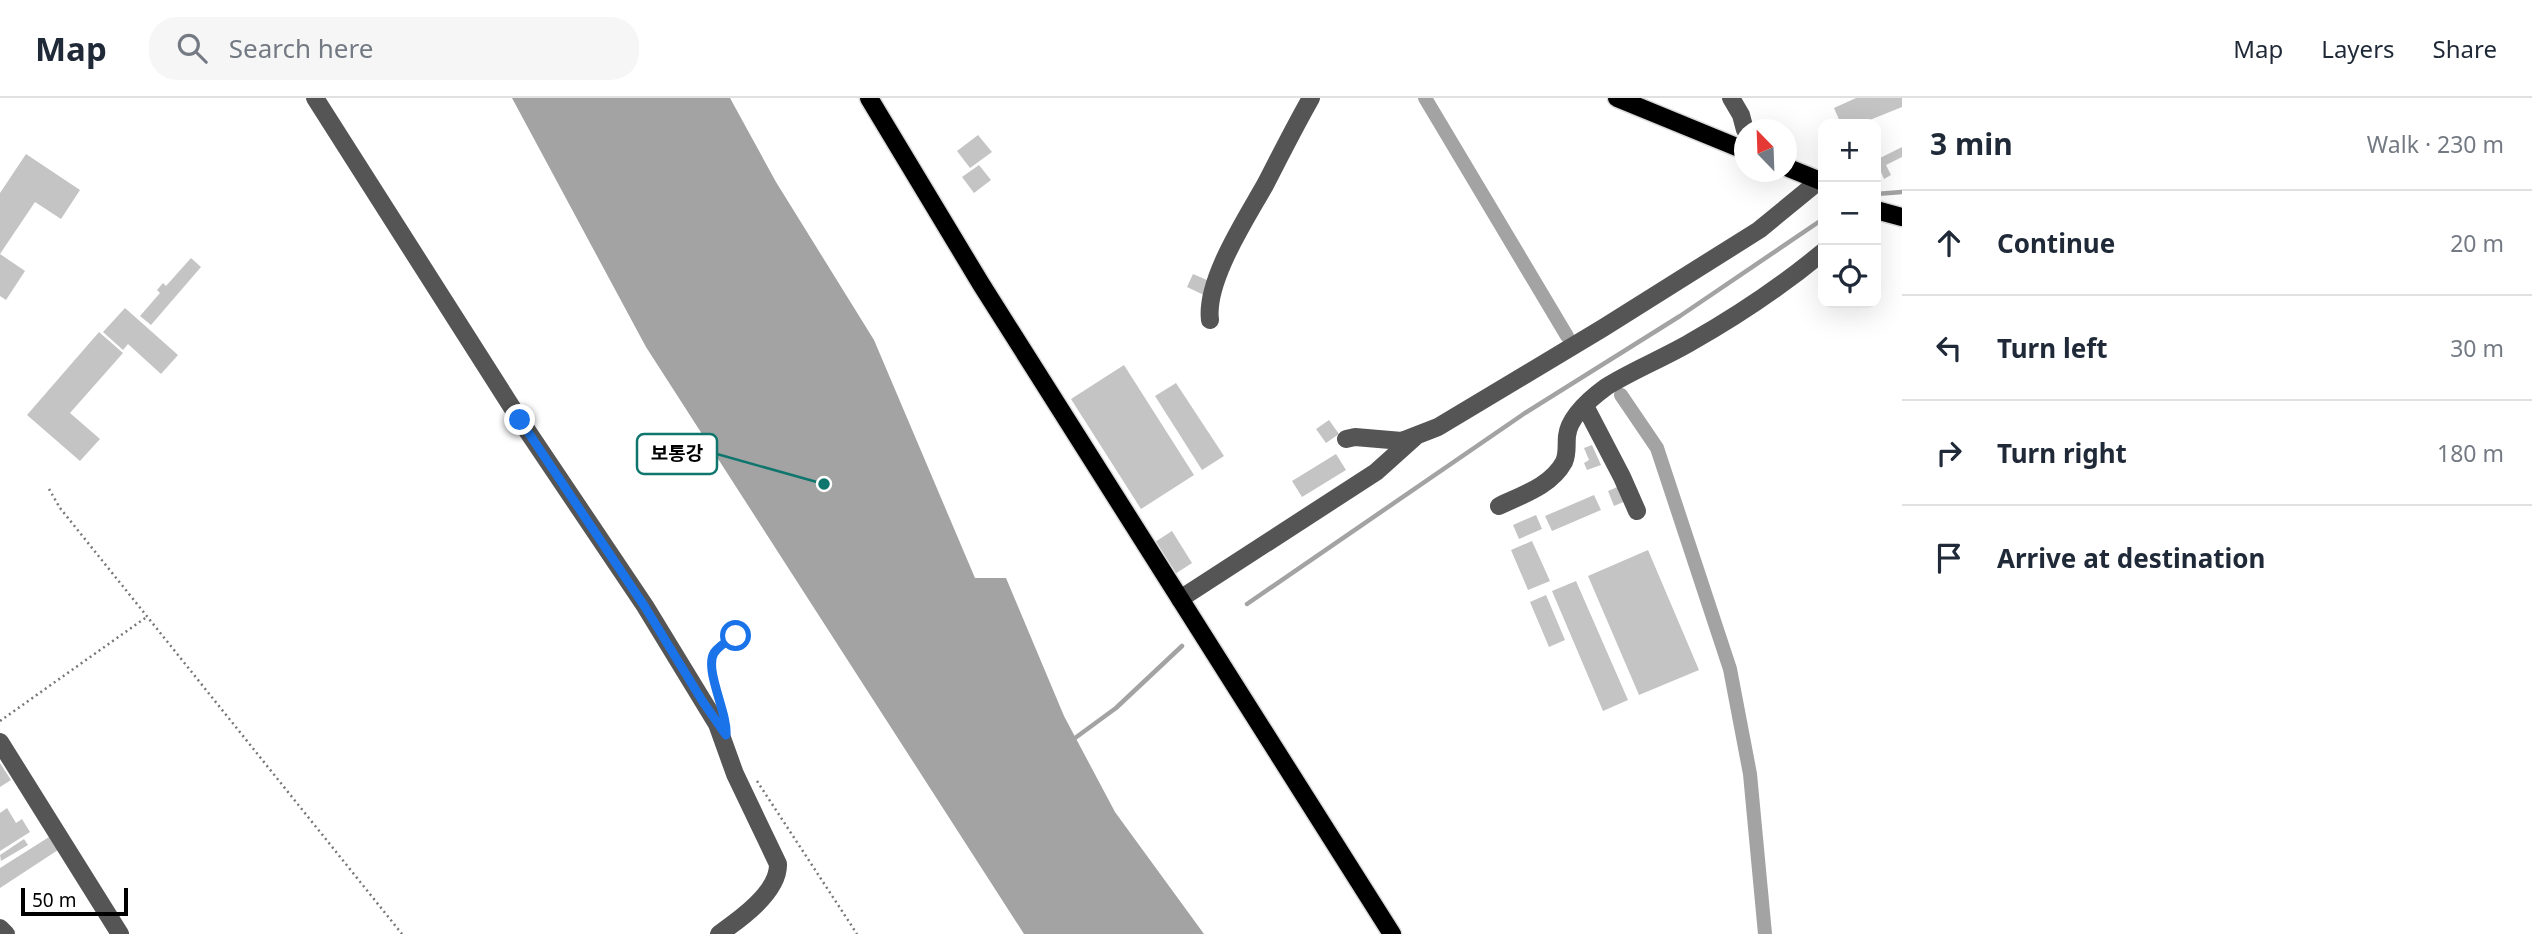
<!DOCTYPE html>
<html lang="en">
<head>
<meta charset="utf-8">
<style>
  body { margin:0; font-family:"Noto Sans","Noto Sans KR",sans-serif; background:#f6f6f7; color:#1f2937 }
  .controls { position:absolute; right:21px; top:21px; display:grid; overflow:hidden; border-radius:14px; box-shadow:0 7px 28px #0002 }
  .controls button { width:63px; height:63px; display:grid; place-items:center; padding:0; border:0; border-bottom:2px solid #e0e1e3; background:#fff; color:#1f2937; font:35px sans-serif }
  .compass { position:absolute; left:1734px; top:21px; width:63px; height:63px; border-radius:50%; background:#fff; box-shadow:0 7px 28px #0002; rotate:337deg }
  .scale { position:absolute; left:21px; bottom:18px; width:107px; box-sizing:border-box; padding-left:7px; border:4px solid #000; border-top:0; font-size:19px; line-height:24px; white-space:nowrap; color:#000; -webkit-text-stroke:5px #fff; paint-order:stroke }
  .stop { position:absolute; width:21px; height:21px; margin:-16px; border:5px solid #1a73e8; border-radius:50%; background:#fff }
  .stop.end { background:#1a73e8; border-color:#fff; box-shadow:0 2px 7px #0008 }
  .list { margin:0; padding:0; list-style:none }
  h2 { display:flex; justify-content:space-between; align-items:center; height:91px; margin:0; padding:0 28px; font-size:30px }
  h2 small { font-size:23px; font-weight:400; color:#747a83 }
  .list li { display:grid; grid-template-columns:46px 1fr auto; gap:21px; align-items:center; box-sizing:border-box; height:105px; padding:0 28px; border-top:2px solid #e0e1e3 }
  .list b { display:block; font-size:26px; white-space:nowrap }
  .list em { font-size:23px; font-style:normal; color:#747a83 }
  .icon { flex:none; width:38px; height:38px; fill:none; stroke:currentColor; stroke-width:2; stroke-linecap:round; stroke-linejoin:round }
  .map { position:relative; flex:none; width:1902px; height:836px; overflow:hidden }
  header { display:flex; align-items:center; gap:42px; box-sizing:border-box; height:98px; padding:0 35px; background:#fff; border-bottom:2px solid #e0e1e3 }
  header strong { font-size:33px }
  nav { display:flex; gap:38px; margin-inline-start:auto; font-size:24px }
  .search { width:490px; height:63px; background:#f6f6f7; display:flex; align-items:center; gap:18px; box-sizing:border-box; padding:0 24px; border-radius:28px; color:#747a83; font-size:26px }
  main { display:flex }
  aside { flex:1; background:#fff }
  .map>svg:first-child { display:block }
  .water { fill:#a3a3a3 }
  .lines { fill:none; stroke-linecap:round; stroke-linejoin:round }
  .stream { stroke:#a3a3a3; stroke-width:4.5 }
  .canal { stroke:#a3a3a3; stroke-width:14 }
  .building { fill:#c4c4c4 }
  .major-casing { stroke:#dbdbdb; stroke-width:21 }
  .path { stroke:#777; stroke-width:2.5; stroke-dasharray:2 3.5; stroke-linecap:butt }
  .minor { stroke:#555; stroke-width:18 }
  .major { stroke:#000; stroke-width:18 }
  .route { stroke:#1a73e8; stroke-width:9 }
  .leader { fill:none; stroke:#0f766e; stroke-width:2.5 }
  .callout-dot { fill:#0f766e; stroke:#fff; stroke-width:2.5 }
  .callout { fill:#fff; stroke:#0f766e; stroke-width:2.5 }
  .callout-label { font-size:19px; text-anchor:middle; font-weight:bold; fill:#000 }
</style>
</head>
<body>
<header>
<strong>Map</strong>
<div class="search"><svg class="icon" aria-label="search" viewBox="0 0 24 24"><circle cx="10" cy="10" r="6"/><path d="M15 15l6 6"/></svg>Search here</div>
<nav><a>Map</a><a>Layers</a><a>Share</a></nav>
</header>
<main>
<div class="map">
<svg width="1902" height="836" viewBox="0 0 1902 836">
  <rect width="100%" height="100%" fill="#fff"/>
  <path class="water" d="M512 0H730L776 84 874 242 975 480H1006L1064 618 1115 714 1204 836H1024L646 249Z"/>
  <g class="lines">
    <path class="stream" d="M1876 96 1902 94
      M1247 506 1525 315 1680 218 1823 121
      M1071 643 1116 610 1182 548"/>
    <path class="canal" d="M1425 0 1567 238
      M1621 297 1657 350 1730 571 1750 676 1765 836"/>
  </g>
  <path class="building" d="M1856 0H1902V9L1860 26H1841L1834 10Z
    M978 37 992 54 970 70 957 53Z
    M1902 49V59L1886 67 1891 77 1884 81 1876 62Z
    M26 56 80 92 61 121 35 104 0 156V95Z
    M979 67 991 82 974 95 962 79Z
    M0 156 25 173 6 202 0 198Z
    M191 160 201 169 151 227 140 218 160 195 157 192 163 185 166 188Z
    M1193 176 1214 185 1208 199 1187 189Z
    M125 210 178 257 161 276 128 246 123 252 103 234Z
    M99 234 123 255 70 315 100 341 80 363 27 317Z
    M1124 267 1194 377 1141 411 1071 301Z
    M1176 285 1224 358 1202 372 1155 298Z
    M1329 322 1339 336 1326 345 1316 331Z
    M1592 347 1601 367 1587 372 1584 365 1589 362 1584 350Z
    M1336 356 1346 372 1302 399 1292 383Z
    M1622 387 1628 402 1614 408 1608 393Z
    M1594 397 1601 412 1552 433 1545 418Z
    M1536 417 1542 431 1519 441 1513 427Z
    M1172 433 1192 465 1175 476 1155 444Z
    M1532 443 1550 483 1528 492 1511 452Z
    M1648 452 1699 572 1639 597 1588 478Z
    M1576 483 1628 602 1603 613 1552 493Z
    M1546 497 1565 542 1549 549 1530 504Z
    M0 665 11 682 0 689Z
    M7 710 16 725 22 721 30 734 0 753V715Z
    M49 739 58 752 0 790V770Z
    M24 741 28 747 1 763 0 757Z"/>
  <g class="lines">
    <g class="major-casing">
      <path id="major" d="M869 0 981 186 1392 836
        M1617 0 1744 52
        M1786 69 1823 84
        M1876 112 1902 119"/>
    </g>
    <path class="path" d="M49 391 60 410 402 836
      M719 599C710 565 704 558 736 538
      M0 623 148 518
      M757 683 857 836"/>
    <path class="minor" d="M315 0 520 322 645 508 717 626 735 676 778 766C779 794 739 822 719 836
      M1731 0 1741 17 1745 32
      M1210 222C1205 183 1246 121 1265 87 1280 58 1295 28 1311 0
      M1585 308 1622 379 1637 413
      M1346 341 1355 339 1402 343 1438 329 1603 230 1759 132 1820 82
      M1499 408C1522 397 1551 388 1564 364 1568 355 1566 347 1567 338 1569 318 1591 300 1606 289 1633 272 1664 260 1691 244 1737 218 1783 187 1823 154
      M1180 501 1376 374 1415 339
      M0 644 120 836
      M0 830 6 836"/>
    <use href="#major" class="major"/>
  </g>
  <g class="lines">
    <path class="route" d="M520 322 645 509 703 604 726 637C728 615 704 572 714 555 719 547 729 542 736 538"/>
  </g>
  <path class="leader" d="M824 386L717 356"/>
  <circle class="callout-dot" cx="824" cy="386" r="7"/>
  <rect class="callout" x="637" y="336" width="80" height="40" rx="7"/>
  <g class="callout-label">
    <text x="677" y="362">보통강</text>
  </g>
</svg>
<div class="controls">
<button>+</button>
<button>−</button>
<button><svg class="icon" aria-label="locate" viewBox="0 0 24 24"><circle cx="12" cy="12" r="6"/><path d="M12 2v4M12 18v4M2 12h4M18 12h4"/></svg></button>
</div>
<svg class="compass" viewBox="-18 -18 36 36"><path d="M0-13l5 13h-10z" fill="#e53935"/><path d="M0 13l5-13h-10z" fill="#747a83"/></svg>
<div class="scale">50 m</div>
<div class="stop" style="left:736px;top:538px"></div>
<div class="stop end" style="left:520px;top:322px"></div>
</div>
<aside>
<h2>3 min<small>Walk · 230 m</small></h2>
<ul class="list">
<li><svg class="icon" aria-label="ahead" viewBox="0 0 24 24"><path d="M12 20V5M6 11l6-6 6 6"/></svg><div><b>Continue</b></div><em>20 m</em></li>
<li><svg class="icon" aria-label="left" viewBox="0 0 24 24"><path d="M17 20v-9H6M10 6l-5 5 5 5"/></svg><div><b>Turn left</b></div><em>30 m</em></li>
<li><svg class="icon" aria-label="right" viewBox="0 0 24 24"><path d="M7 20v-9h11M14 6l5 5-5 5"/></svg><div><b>Turn right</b></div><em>180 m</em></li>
<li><svg class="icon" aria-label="arrive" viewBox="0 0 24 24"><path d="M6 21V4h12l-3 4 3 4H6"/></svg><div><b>Arrive at destination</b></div></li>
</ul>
</aside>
</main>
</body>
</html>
